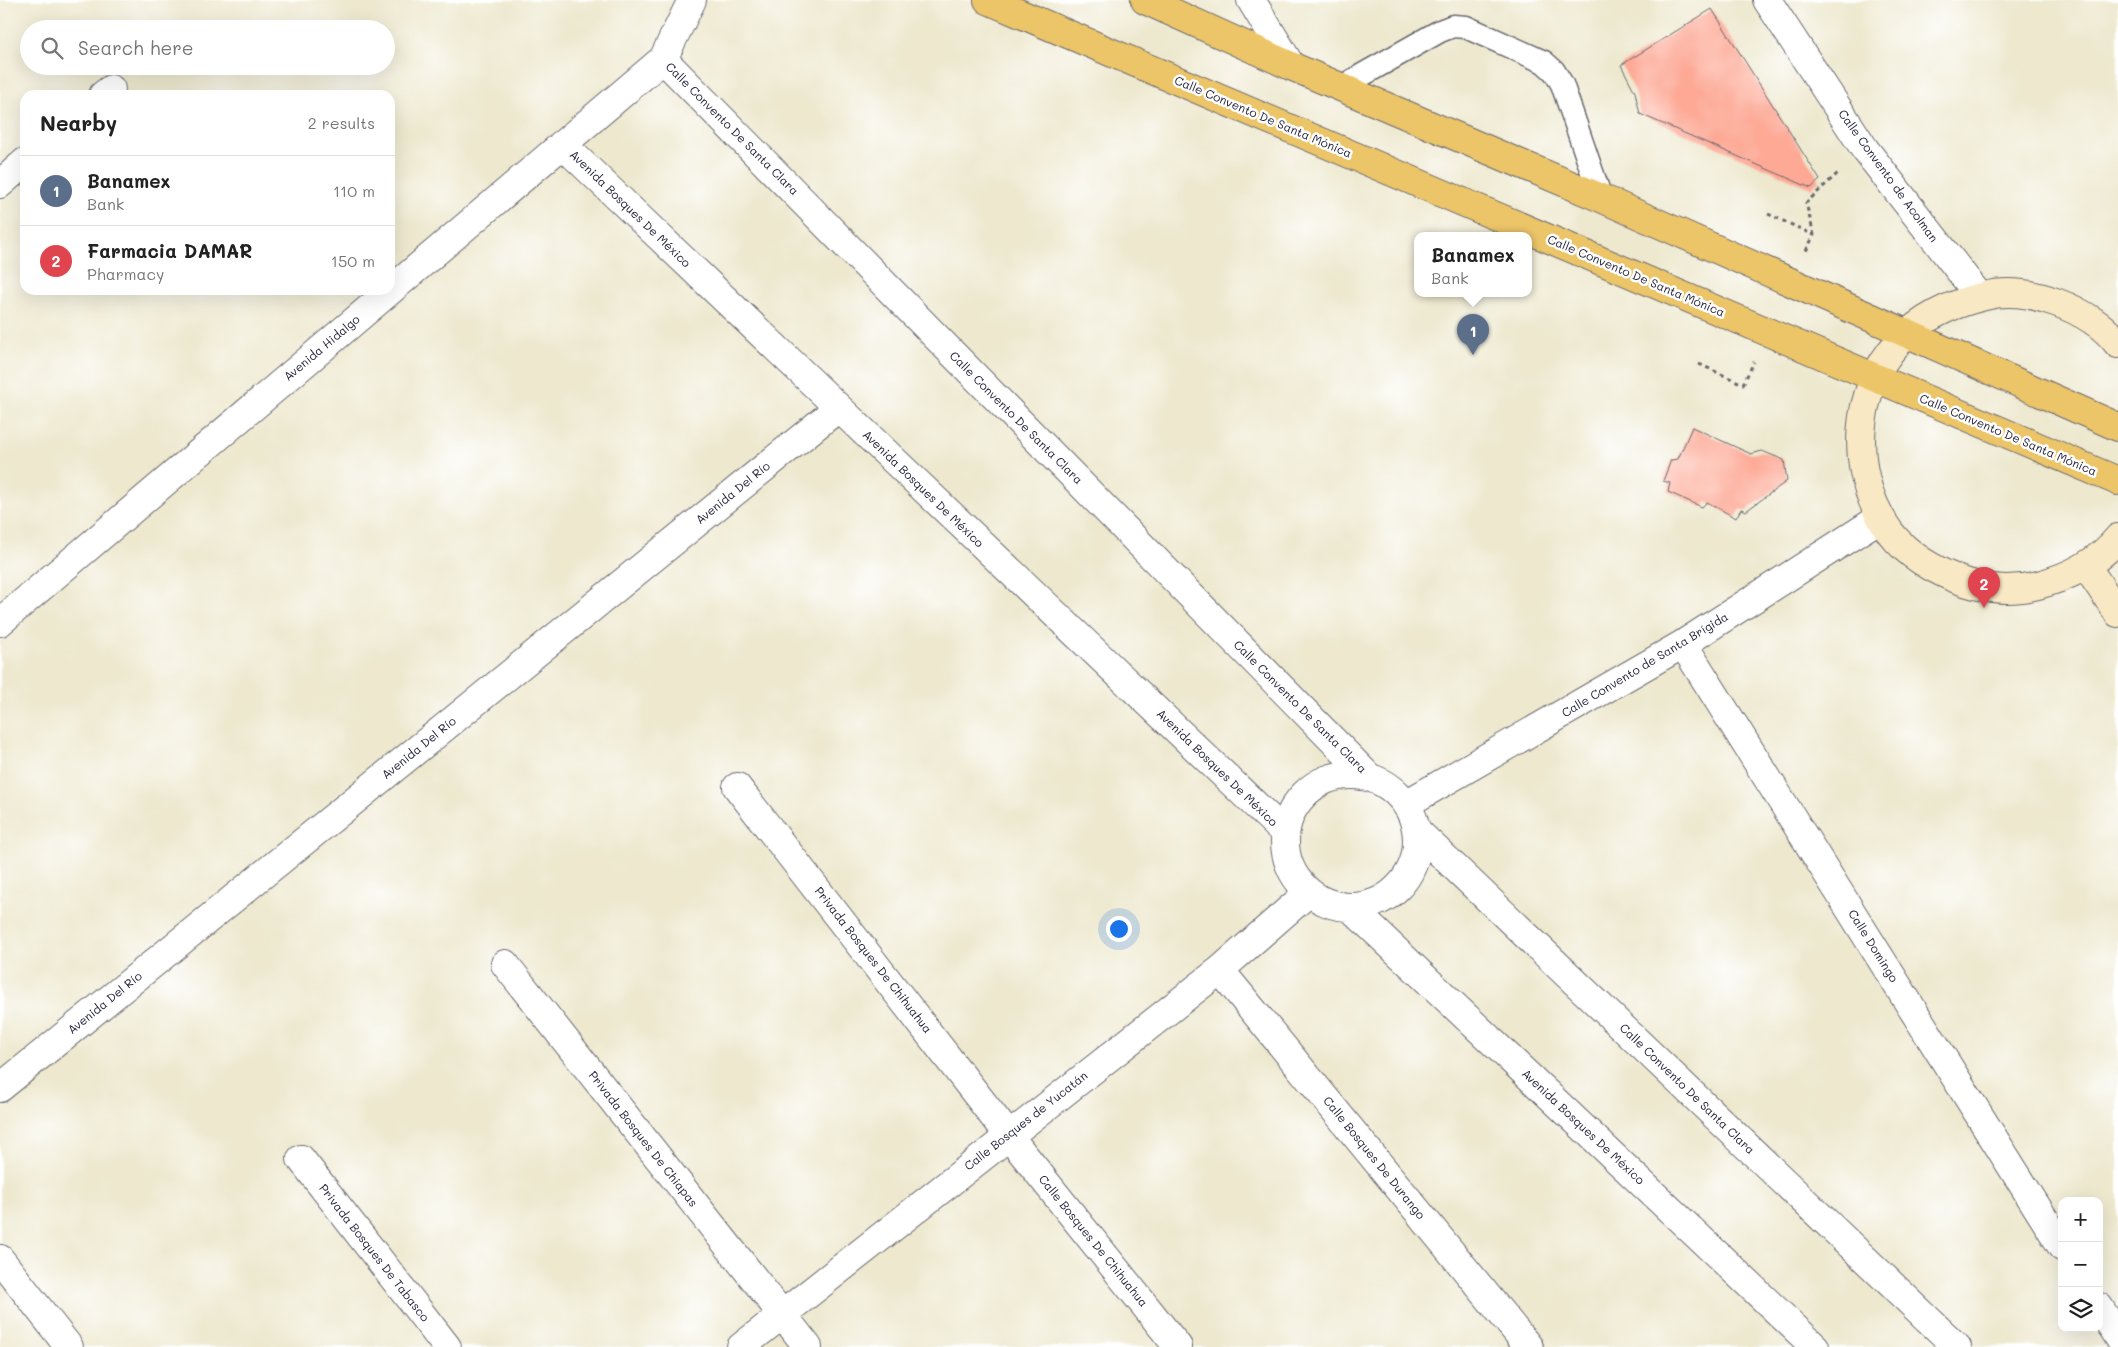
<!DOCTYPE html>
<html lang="en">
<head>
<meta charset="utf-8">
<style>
  body { margin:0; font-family:Mali,sans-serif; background:#f6f6f6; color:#222 }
  .controls { position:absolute; right:15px; bottom:15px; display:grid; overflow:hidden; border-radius:10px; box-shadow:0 5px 20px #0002 }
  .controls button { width:45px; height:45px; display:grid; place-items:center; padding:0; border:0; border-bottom:1px solid #e0e0e0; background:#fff; color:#222; font:25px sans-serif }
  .you { position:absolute; left:1118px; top:928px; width:18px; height:18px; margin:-12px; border:4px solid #fff; border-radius:50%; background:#1a73e8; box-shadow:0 0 0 8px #1a73e833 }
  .badge { display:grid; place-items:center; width:32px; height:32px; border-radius:50%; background:#ea580c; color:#fff; font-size:16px; font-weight:700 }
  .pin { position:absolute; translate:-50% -41px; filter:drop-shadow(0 1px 2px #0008) }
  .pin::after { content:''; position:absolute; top:26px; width:18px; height:15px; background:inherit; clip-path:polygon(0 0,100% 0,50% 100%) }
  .popup { position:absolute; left:1414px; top:232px; width:118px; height:65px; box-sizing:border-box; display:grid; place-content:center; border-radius:10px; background:#fff; filter:drop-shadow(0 1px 4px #0005); font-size:16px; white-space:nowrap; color:#767676 }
  .popup b { font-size:19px; color:#222 }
  .popup::after { content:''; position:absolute; left:50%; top:100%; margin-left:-10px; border:10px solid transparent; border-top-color:#fff }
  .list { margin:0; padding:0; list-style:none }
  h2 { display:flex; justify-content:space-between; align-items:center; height:65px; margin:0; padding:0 20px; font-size:21px }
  h2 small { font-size:16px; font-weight:400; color:#767676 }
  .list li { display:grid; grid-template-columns:32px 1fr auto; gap:15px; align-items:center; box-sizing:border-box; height:70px; padding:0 20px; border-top:1px solid #e0e0e0 }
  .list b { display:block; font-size:19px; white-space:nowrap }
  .list p { margin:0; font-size:16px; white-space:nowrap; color:#767676 }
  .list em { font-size:16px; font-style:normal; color:#767676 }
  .icon { flex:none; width:28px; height:28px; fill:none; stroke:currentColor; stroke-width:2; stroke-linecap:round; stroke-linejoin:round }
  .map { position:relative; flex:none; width:2118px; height:1347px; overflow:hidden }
  .search { position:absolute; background:#fff; box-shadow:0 5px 20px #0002; left:20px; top:20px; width:375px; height:55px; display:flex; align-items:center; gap:12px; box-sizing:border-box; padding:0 18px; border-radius:28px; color:#767676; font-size:19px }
  .panel { position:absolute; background:#fff; box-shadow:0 5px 20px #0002; left:20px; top:90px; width:375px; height:205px; border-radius:15px }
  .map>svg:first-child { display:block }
  .building { fill:#fda995 }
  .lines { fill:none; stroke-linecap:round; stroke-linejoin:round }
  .lane-casing { stroke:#69676e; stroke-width:25 }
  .street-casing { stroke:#69676e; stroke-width:30 }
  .secondary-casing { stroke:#69676e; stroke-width:30 }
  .primary-casing { stroke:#69676e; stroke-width:30 }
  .path { stroke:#69676e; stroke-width:3; stroke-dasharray:4 4; stroke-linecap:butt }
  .lane { stroke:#fff; stroke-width:22 }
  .street { stroke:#fff; stroke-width:28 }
  .secondary { stroke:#f8e8c3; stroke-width:28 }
  .primary { stroke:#edc569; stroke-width:28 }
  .labels { text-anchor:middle; stroke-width:5; stroke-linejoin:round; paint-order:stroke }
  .street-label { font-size:12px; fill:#22223b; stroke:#fff }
</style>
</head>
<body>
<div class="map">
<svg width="2118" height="1347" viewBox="0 0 2118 1347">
  <rect width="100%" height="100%" fill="#fff"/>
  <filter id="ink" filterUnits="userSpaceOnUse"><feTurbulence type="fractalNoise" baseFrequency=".02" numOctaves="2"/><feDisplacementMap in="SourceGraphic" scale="10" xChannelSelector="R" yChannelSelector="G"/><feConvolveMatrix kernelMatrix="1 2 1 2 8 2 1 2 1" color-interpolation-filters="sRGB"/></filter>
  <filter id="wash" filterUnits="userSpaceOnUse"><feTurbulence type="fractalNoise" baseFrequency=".0096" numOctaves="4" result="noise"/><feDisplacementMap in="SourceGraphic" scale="20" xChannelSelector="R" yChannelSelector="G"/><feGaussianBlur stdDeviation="1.12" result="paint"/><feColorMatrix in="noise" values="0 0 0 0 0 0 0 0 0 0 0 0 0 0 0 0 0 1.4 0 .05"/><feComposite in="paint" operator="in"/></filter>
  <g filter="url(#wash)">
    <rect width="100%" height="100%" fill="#ede8ce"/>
    <g id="blocks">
      <path class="building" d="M1712 9 1820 180 1811 188 1640 114 1635 92 1621 65Z
        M1692 427 1751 454 1762 451 1784 460 1787 481 1746 511 1741 509 1736 518 1707 502 1702 507 1668 492 1670 483 1663 481 1671 460 1678 459Z"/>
    </g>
  </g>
  <g filter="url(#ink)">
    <use href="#blocks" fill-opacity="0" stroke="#69676e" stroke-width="1"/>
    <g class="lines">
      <g class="lane-casing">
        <path id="lane" d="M1341 87 1440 31 1453 26 1466 27 1544 62 1554 71 1562 84 1601 198"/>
      </g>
      <g class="street-casing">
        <path id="street" d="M1251 0 1291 66
          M1767 0 1864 148 1980 297
          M663 59 1369 777
          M103 95 111 89
          M562 144 1285 833
          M0 184 25 162
          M0 622 663 59 692 0
          M1683 644 2062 1247
          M1285 841a66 66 0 1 1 132 0a66 66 0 1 1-132 0Z
          M737 787 1008 1135 1178 1347
          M1406 804 1683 644 1880 518
          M1417 831 1957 1347
          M1351 908 1815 1347
          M505 964 808 1347
          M1220 970 1529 1347
          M0 1088 838 408
          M301 1159 447 1347
          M0 1259 69 1347
          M2099 1307 2118 1336
          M741 1347 1220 970 1308 893"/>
      </g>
      <g class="secondary-casing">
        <path id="secondary" d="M2118 344C2091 309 2028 285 1985 296 1956 303 1931 313 1908 333 1856 379 1848 458 1880 516 1893 542 1918 561 1943 573 1973 588 2006 593 2038 585 2069 577 2098 562 2118 538
          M2086 566 2118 613"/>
      </g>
      <g class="primary-casing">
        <path id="primary" d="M988 0 2118 481
          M1145 0 1291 66 1601 198 2118 427"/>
      </g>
      <path class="path" d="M1768 214 1814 235 1806 251
        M1814 235 1806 203 1839 172
        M1699 364 1743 384 1754 362"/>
      <use href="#lane" class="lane"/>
      <use href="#street" class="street"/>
      <use href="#secondary" class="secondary"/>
      <use href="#primary" class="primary"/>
    </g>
  </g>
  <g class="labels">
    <g class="street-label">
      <text transform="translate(1263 117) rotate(23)" y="4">Calle Convento De Santa Mónica</text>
      <text transform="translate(732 129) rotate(45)" y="4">Calle Convento De Santa Clara</text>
      <text transform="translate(1888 176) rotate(54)" y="4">Calle Convento de Acolman</text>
      <text transform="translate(630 209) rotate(44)" y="4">Avenida Bosques De México</text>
      <text transform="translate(1636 276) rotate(23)" y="4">Calle Convento De Santa Mónica</text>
      <text transform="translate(322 348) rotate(-40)" y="4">Avenida Hidalgo</text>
      <text transform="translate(1016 418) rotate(45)" y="4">Calle Convento De Santa Clara</text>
      <text transform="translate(2008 435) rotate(23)" y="4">Calle Convento De Santa Mónica</text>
      <text transform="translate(923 489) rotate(44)" y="4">Avenida Bosques De México</text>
      <text transform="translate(733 493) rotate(-39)" y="4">Avenida Del Río</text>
      <text transform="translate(1645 665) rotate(-31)" y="4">Calle Convento de Santa Brígida</text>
      <text transform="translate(1300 707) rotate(45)" y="4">Calle Convento De Santa Clara</text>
      <text transform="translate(419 748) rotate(-39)" y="4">Avenida Del Río</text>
      <text transform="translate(1217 768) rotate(44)" y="4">Avenida Bosques De México</text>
      <text transform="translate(1873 946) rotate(58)" y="4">Calle Domingo</text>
      <text transform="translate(873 960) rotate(52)" y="4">Privada Bosques De Chihuahua</text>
      <text transform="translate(105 1003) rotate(-39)" y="4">Avenida Del Río</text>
      <text transform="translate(1687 1089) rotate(44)" y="4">Calle Convento De Santa Clara</text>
      <text transform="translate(1026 1121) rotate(-38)" y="4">Calle Bosques de Yucatán</text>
      <text transform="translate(1583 1127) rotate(43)" y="4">Avenida Bosques De México</text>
      <text transform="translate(643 1139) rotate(52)" y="4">Privada Bosques De Chiapas</text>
      <text transform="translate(1374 1158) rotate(51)" y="4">Calle Bosques De Durango</text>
      <text transform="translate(1093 1241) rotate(51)" y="4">Calle Bosques De Chihuahua</text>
      <text transform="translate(374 1253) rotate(52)" y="4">Privada Bosques De Tabasco</text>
    </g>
  </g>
</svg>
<div class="controls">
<button>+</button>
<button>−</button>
<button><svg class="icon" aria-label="layers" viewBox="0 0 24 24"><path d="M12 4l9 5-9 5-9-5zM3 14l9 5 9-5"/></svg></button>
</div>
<div class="you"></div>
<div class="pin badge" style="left:1473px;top:355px;background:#5c6f8a">1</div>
<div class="popup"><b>Banamex</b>Bank</div>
<div class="pin badge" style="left:1984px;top:608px;background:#e0444e">2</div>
<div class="search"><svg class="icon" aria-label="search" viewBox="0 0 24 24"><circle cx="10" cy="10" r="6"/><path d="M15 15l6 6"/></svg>Search here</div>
<section class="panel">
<h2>Nearby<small>2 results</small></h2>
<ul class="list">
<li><span class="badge" style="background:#5c6f8a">1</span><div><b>Banamex</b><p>Bank</p></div><em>110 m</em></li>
<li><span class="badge" style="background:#e0444e">2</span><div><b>Farmacia DAMAR</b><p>Pharmacy</p></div><em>150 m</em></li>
</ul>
</section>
</div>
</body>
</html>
